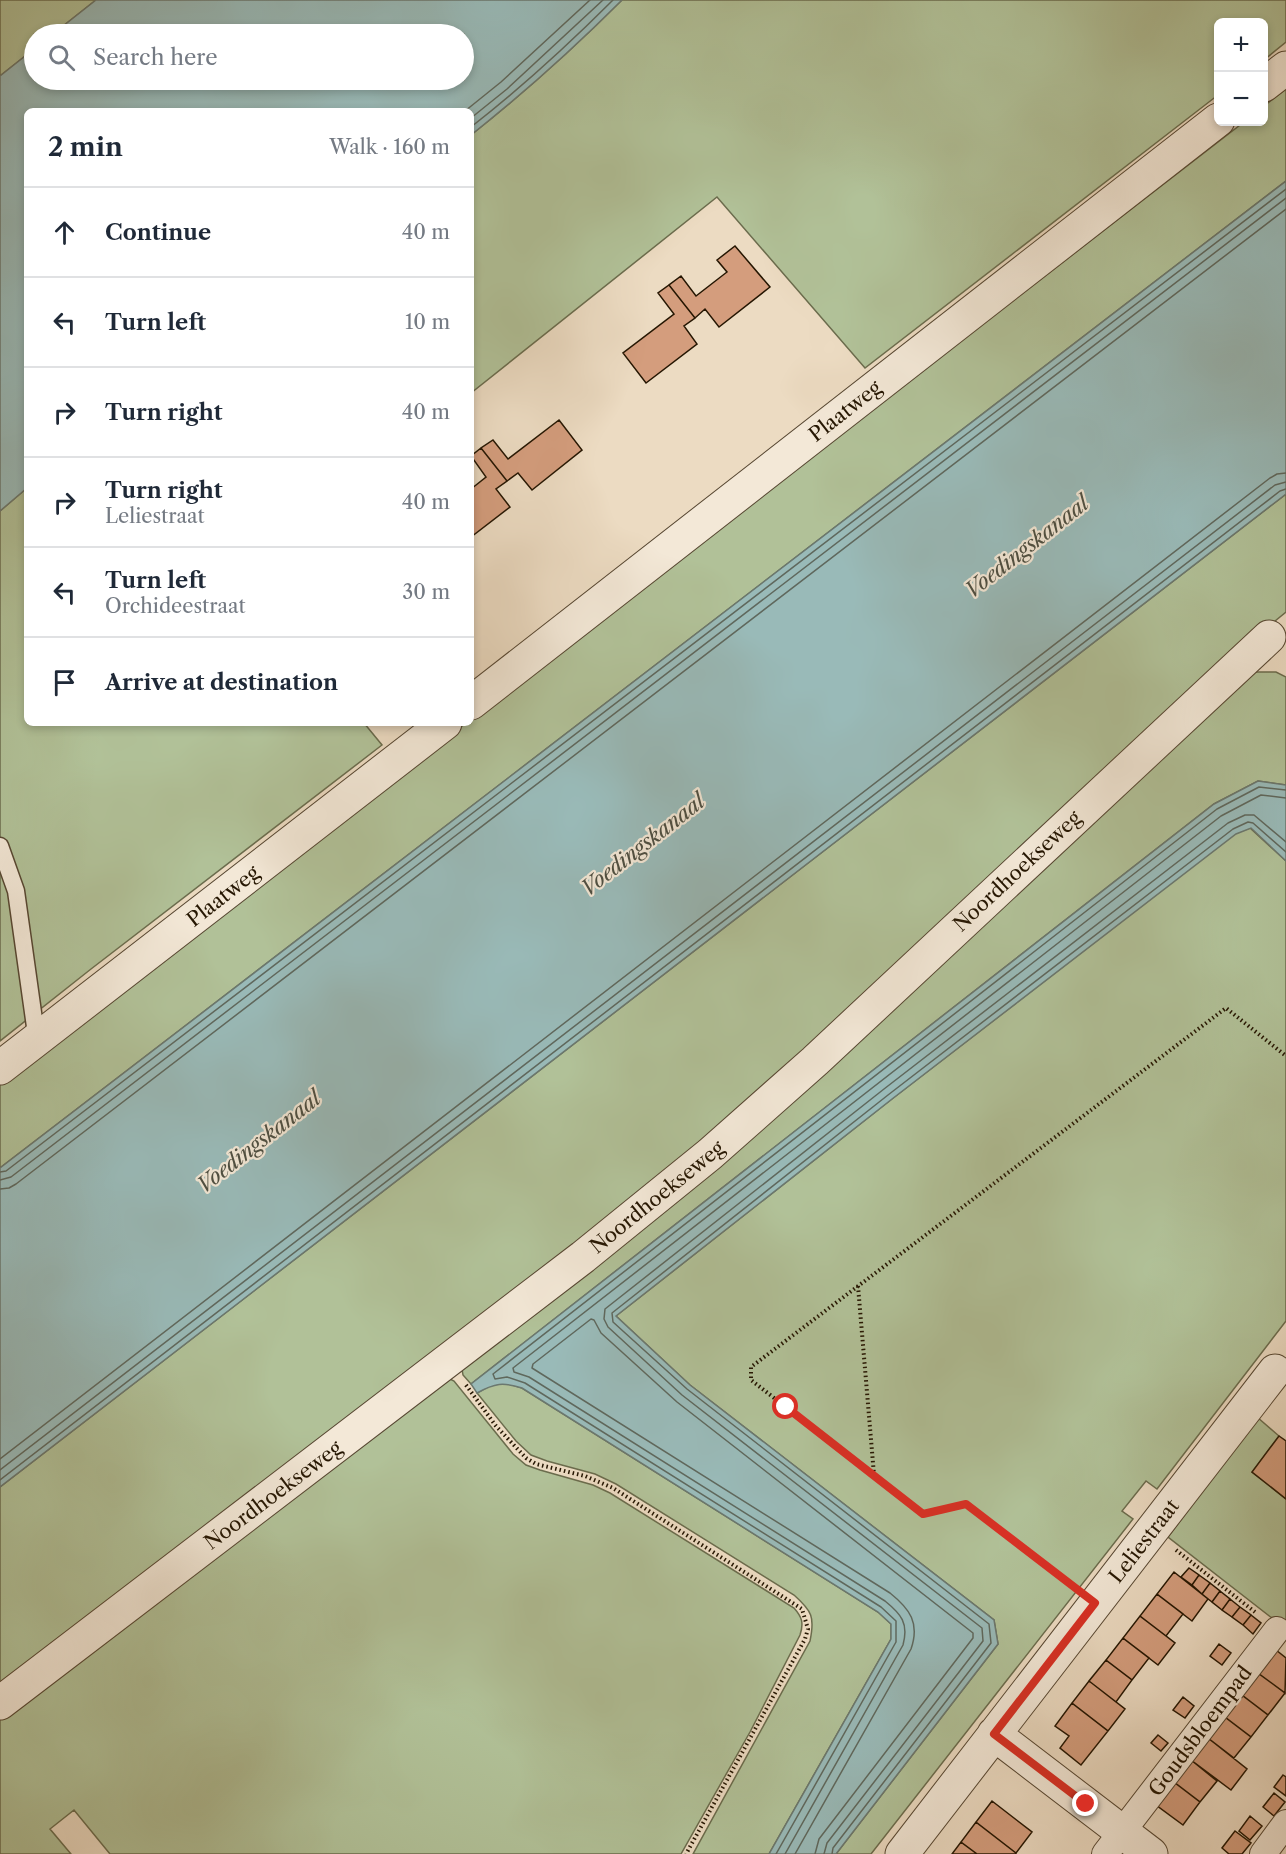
<!DOCTYPE html>
<html lang="en">
<head>
<meta charset="utf-8">
<style>
  body { margin:0; font-family:"Libre Caslon Text",serif; background:#f6f6f7; color:#1f2937 }
  .controls { position:absolute; right:18px; top:18px; display:grid; overflow:hidden; border-radius:9px; box-shadow:0 3px 9px #0003 }
  .controls button { width:54px; height:54px; display:grid; place-items:center; padding:0; border:0; border-bottom:2px solid #e0e1e3; background:#fff; color:#1f2937; font:30px sans-serif }
  .stop { position:absolute; width:18px; height:18px; margin:-14px; border:4px solid #d93025; border-radius:50%; background:#fff }
  .stop.end { background:#d93025; border-color:#fff; box-shadow:0 2px 6px #0008 }
  .list { margin:0; padding:0; list-style:none }
  h2 { display:flex; justify-content:space-between; align-items:center; height:78px; margin:0; padding:0 24px; font-size:26px }
  h2 small { font-size:20px; font-weight:400; color:#747a83 }
  .list li { display:grid; grid-template-columns:39px 1fr auto; gap:18px; align-items:center; box-sizing:border-box; height:90px; padding:0 24px; border-top:2px solid #e0e1e3 }
  .list b { display:block; font-size:22px; white-space:nowrap }
  .list p { margin:0; font-size:20px; white-space:nowrap; color:#747a83 }
  .list em { font-size:20px; font-style:normal; color:#747a83 }
  .icon { flex:none; width:33px; height:33px; fill:none; stroke:currentColor; stroke-width:2; stroke-linecap:round; stroke-linejoin:round }
  .map { position:relative; flex:none; width:1286px; height:1854px; overflow:hidden }
  .search { position:absolute; background:#fff; box-shadow:0 3px 9px #0003; left:24px; top:24px; width:450px; height:66px; display:flex; align-items:center; gap:15px; box-sizing:border-box; padding:0 21px; border-radius:33px; color:#747a83; font-size:22px }
  .panel { position:absolute; background:#fff; box-shadow:0 3px 9px #0003; left:24px; top:108px; width:450px; height:618px; border-radius:9px }
  .map>svg:first-child { display:block }
  .green { fill:#b1c198; stroke:#6b6c4d; stroke-width:1.5 }
  .water { fill:#99bab8; stroke:#6b786f; stroke-width:1.5 }
  .lines { fill:none; stroke-linecap:round; stroke-linejoin:round }
  .shore { stroke:#5f685d; stroke-width:1.5 }
  .building { fill:#d49d7d; stroke:#251602; stroke-width:1.5 }
  .service-casing { stroke:#574732; stroke-width:19 }
  .pedestrian-casing { stroke:#574732; stroke-width:28 }
  .minor-casing { stroke:#574732; stroke-width:35 }
  .path { stroke:#251602; stroke-width:4; stroke-dasharray:1.5 3; stroke-linecap:butt }
  .service { stroke:#f3e8d7; stroke-width:16 }
  .pedestrian { stroke:#f3e8d7; stroke-width:26 }
  .minor { stroke:#f3e8d7; stroke-width:33 }
  .route { stroke:#d93025; stroke-width:8 }
  .labels { text-anchor:middle; stroke-width:4.5; stroke-linejoin:round; paint-order:stroke }
  .street-label { font-size:20px; fill:#251602; stroke:#f3e8d7 }
  .water-label { font-size:21px; font-style:italic; fill:#4e4f42; stroke:#f3e8d7 }
</style>
</head>
<body>
<div class="map">
<svg width="1286" height="1854" viewBox="0 0 1286 1854">
  <rect width="100%" height="100%" fill="#ecdbc2"/>
  <filter id="stains"><feTurbulence type="fractalNoise" baseFrequency=".00333" numOctaves="4"/><feColorMatrix values="0 0 0 0 .2 0 0 0 0 .09 0 0 0 0 .02 0 0 0 .5 -.17"/></filter>
  <radialGradient id="worn" r=".72"><stop offset=".6" stop-color="#630" stop-opacity="0"/><stop offset="1" stop-color="#630" stop-opacity=".3"/></radialGradient>
  <path class="green" d="M0 0H96L53 34H34V49L0 76Z
    M622 0H1286V42L1264 60V22H1218V95L865 368 717 197 471 393V135C524 93 574 48 622 0Z
    M1286 89V181L0 1168V1082L466 723H471V719L1244 122H1264V106Z
    M27 488V723H364L382 745 91 969 0 1041V511Z
    M1286 494V612L1247 644 723 1131 0 1689V1487Z
    M1252 672H1276L1286 677V785L1258 781 1214 804 471 1384 463 1375 461 1363Z
    M1250 828 1286 861V1321L1157 1489 1146 1481 1122 1511 1133 1519 871 1854H836L998 1644 994 1620 690 1385 616 1316 892 1099 1236 833Z
    M444 1376 454 1381 513 1454 526 1465 540 1470 593 1485 610 1493 794 1608C802 1617 804 1623 800 1635L750 1732 681 1854H110L74 1810 50 1829 71 1854H0V1716Z
    M506 1383 522 1388 878 1612 891 1624V1639L769 1854H693L810 1641C815 1617 812 1611 794 1595L616 1484 595 1474 547 1461 531 1455 516 1441 477 1393 491 1385Z
    M1257 1417 1279 1436 1252 1472 1286 1499V1629L1168 1537Z"/>
  <path class="water" d="M96 0H622C574 48 524 93 471 135V111H27V488L0 511V76L34 49V80H464V34H53Z
    M1286 181V494L0 1487V1168Z
    M1258 781 1286 785V861L1251 828 1236 834 892 1099 616 1316 690 1385 994 1620 998 1644 836 1854H769L891 1639V1624L878 1612 522 1388C503 1382 495 1383 477 1393L471 1384 1214 804Z"/>
  <g class="lines">
    <path class="shore" d="M465 111 501 82 590 0
      M471 118 507 89 603 0
      M471 127C521 88 568 45 613 0
      M0 1172 6 1171 1286 189
      M0 1180 11 1177 1286 198
      M0 1189 9 1188 16 1184 1286 209
      M0 1459 1270 478 1277 474 1286 473
      M0 1470 1275 485 1286 482
      M0 1480 1280 491 1286 489
      M776 1854 896 1642V1621L881 1607 525 1383 507 1377 495 1379 493 1374 1217 809 1259 787 1286 790
      M785 1854 903 1645C909 1623 901 1614 885 1601L529 1377 514 1372 513 1368 1221 816 1261 795 1286 798
      M795 1854 911 1649C920 1623 910 1609 890 1593L532 1368 533 1364 591 1319 594 1320 601 1333 677 1402 973 1633V1638L819 1839 815 1854
      M824 1854 827 1843 983 1641 982 1628 682 1395 608 1327 604 1319 605 1309 884 1089 1228 823 1245 815H1254L1286 842
      M832 1854 833 1848 991 1643 989 1624 687 1389 613 1322 612 1313 888 1095 1233 829 1248 822 1253 823 1286 852"/>
  </g>
  <path class="building" d="M735 246 770 287 719 327 705 309 695 318 669 285 681 276 696 296 727 272 717 260Z
    M669 285 695 318 684 326 697 344 646 383 623 353 674 314 658 293Z
    M559 420 582 450 532 490 518 473 507 481 481 448 493 440 508 459Z
    M481 448 507 481 496 489 510 507 471 537V489L486 477 471 456Z
    M1279 1436 1286 1441V1499L1252 1472Z
    M1189 1568 1199 1575 1192 1585 1181 1577Z
    M1174 1572 1208 1599 1192 1621 1157 1594Z
    M1199 1575 1210 1583 1202 1594 1192 1585Z
    M1210 1583 1220 1591 1212 1602 1202 1594Z
    M1220 1591 1230 1599 1222 1610 1212 1602Z
    M1157 1594 1183 1614 1166 1636 1140 1616Z
    M1230 1599 1240 1607 1232 1617 1222 1610Z
    M1240 1607 1251 1615 1243 1625 1232 1617Z
    M1251 1615 1261 1623 1253 1634 1243 1625Z
    M1140 1616 1175 1643 1158 1665 1123 1638Z
    M1123 1638 1149 1658 1132 1680 1106 1660Z
    M1219 1644 1231 1653 1222 1665 1210 1656Z
    M1276 1650 1286 1658 1285 1693 1258 1673Z
    M1106 1660 1132 1680 1116 1702 1089 1681Z
    M1258 1673 1285 1693 1268 1715 1242 1695Z
    M1089 1681 1125 1709 1108 1731 1072 1703Z
    M1242 1695 1268 1715 1251 1737 1225 1717Z
    M1183 1697 1194 1706 1185 1718 1173 1710Z
    M1072 1703 1108 1731 1081 1765 1060 1748 1069 1736 1055 1726Z
    M1225 1717 1251 1737 1234 1758 1208 1738Z
    M1158 1735 1168 1743 1161 1751 1151 1743Z
    M1208 1738 1247 1769 1231 1790 1191 1760Z
    M1191 1760 1217 1781 1200 1802 1174 1782Z
    M1283 1775 1286 1777V1796L1274 1787Z
    M1174 1782 1200 1802 1183 1825 1156 1805Z
    M1274 1793 1285 1802 1274 1816 1263 1807Z
    M992 1801 1032 1832 1016 1853 976 1822Z
    M1250 1816 1262 1826 1250 1840 1239 1831Z
    M976 1822 1016 1853V1854H977L961 1842Z
    M1235 1831 1251 1843 1242 1854H1229L1222 1848Z
    M961 1842 977 1854H952Z"/>
  <g class="lines">
    <g class="service-casing">
      <path id="service" d="M0 846 16 891 37 1041"/>
    </g>
    <g class="pedestrian-casing">
      <path id="pedestrian" d="M1105 1854 1277 1630
        M1263 1854 1286 1823"/>
    </g>
    <g class="minor-casing">
      <path id="minor" d="M1264 85 1286 68
        M471 703 1218 120
        M0 1068 445 723
        M0 1703 583 1257 710 1154 815 1061 1269 637
        M994 1734 1151 1854
        M902 1854 1275 1371"/>
    </g>
    <path class="path" d="M858 1286 874 1475
      M466 1385 496 1426 526 1458 536 1464 585 1476 613 1488 802 1609 808 1629 805 1639 686 1854
      M1176 1550 1255 1612
      M1071 1584 965 1504 923 1514 751 1380V1367L1226 1008 1286 1056"/>
    <use href="#service" class="service"/>
    <use href="#pedestrian" class="pedestrian"/>
    <use href="#minor" class="minor"/>
  </g>
  <g class="lines">
    <path class="route" d="M786 1407 923 1514 966 1504 1095 1603 994 1734 1086 1804"/>
  </g>
  <g class="labels">
    <g class="street-label">
      <text transform="translate(845 411) rotate(-38)" y="7">Plaatweg</text>
      <text transform="translate(1017 871) rotate(-43)" y="7">Noordhoekseweg</text>
      <text transform="translate(223 896) rotate(-38)" y="7">Plaatweg</text>
      <text transform="translate(657 1197) rotate(-39)" y="7">Noordhoekseweg</text>
      <text transform="translate(273 1495) rotate(-37)" y="7">Noordhoekseweg</text>
      <text transform="translate(1144 1541) rotate(-52)" y="7">Leliestraat</text>
      <text transform="translate(1200 1731) rotate(-53)" y="7">Goudsbloempad</text>
    </g>
    <g class="water-label">
      <text transform="translate(1027 547) rotate(-38)" y="7">Voedingskanaal</text>
      <text transform="translate(643 845) rotate(-38)" y="7">Voedingskanaal</text>
      <text transform="translate(259 1142) rotate(-38)" y="7">Voedingskanaal</text>
    </g>
  </g>
  <rect width="100%" height="100%" filter="url(#stains)"/>
  <rect width="100%" height="100%" fill="url(#worn)"/>
</svg>
<div class="controls">
<button>+</button>
<button>−</button>
</div>
<div class="stop" style="left:786px;top:1407px"></div>
<div class="stop end" style="left:1086px;top:1804px"></div>
<div class="search"><svg class="icon" aria-label="search" viewBox="0 0 24 24"><circle cx="10" cy="10" r="6"/><path d="M15 15l6 6"/></svg>Search here</div>
<section class="panel">
<h2>2 min<small>Walk · 160 m</small></h2>
<ul class="list">
<li><svg class="icon" aria-label="ahead" viewBox="0 0 24 24"><path d="M12 20V5M6 11l6-6 6 6"/></svg><div><b>Continue</b></div><em>40 m</em></li>
<li><svg class="icon" aria-label="left" viewBox="0 0 24 24"><path d="M17 20v-9H6M10 6l-5 5 5 5"/></svg><div><b>Turn left</b></div><em>10 m</em></li>
<li><svg class="icon" aria-label="right" viewBox="0 0 24 24"><path d="M7 20v-9h11M14 6l5 5-5 5"/></svg><div><b>Turn right</b></div><em>40 m</em></li>
<li><svg class="icon" aria-label="right" viewBox="0 0 24 24"><path d="M7 20v-9h11M14 6l5 5-5 5"/></svg><div><b>Turn right</b><p>Leliestraat</p></div><em>40 m</em></li>
<li><svg class="icon" aria-label="left" viewBox="0 0 24 24"><path d="M17 20v-9H6M10 6l-5 5 5 5"/></svg><div><b>Turn left</b><p>Orchideestraat</p></div><em>30 m</em></li>
<li><svg class="icon" aria-label="arrive" viewBox="0 0 24 24"><path d="M6 21V4h12l-3 4 3 4H6"/></svg><div><b>Arrive at destination</b></div></li>
</ul>
</section>
</div>
</body>
</html>
